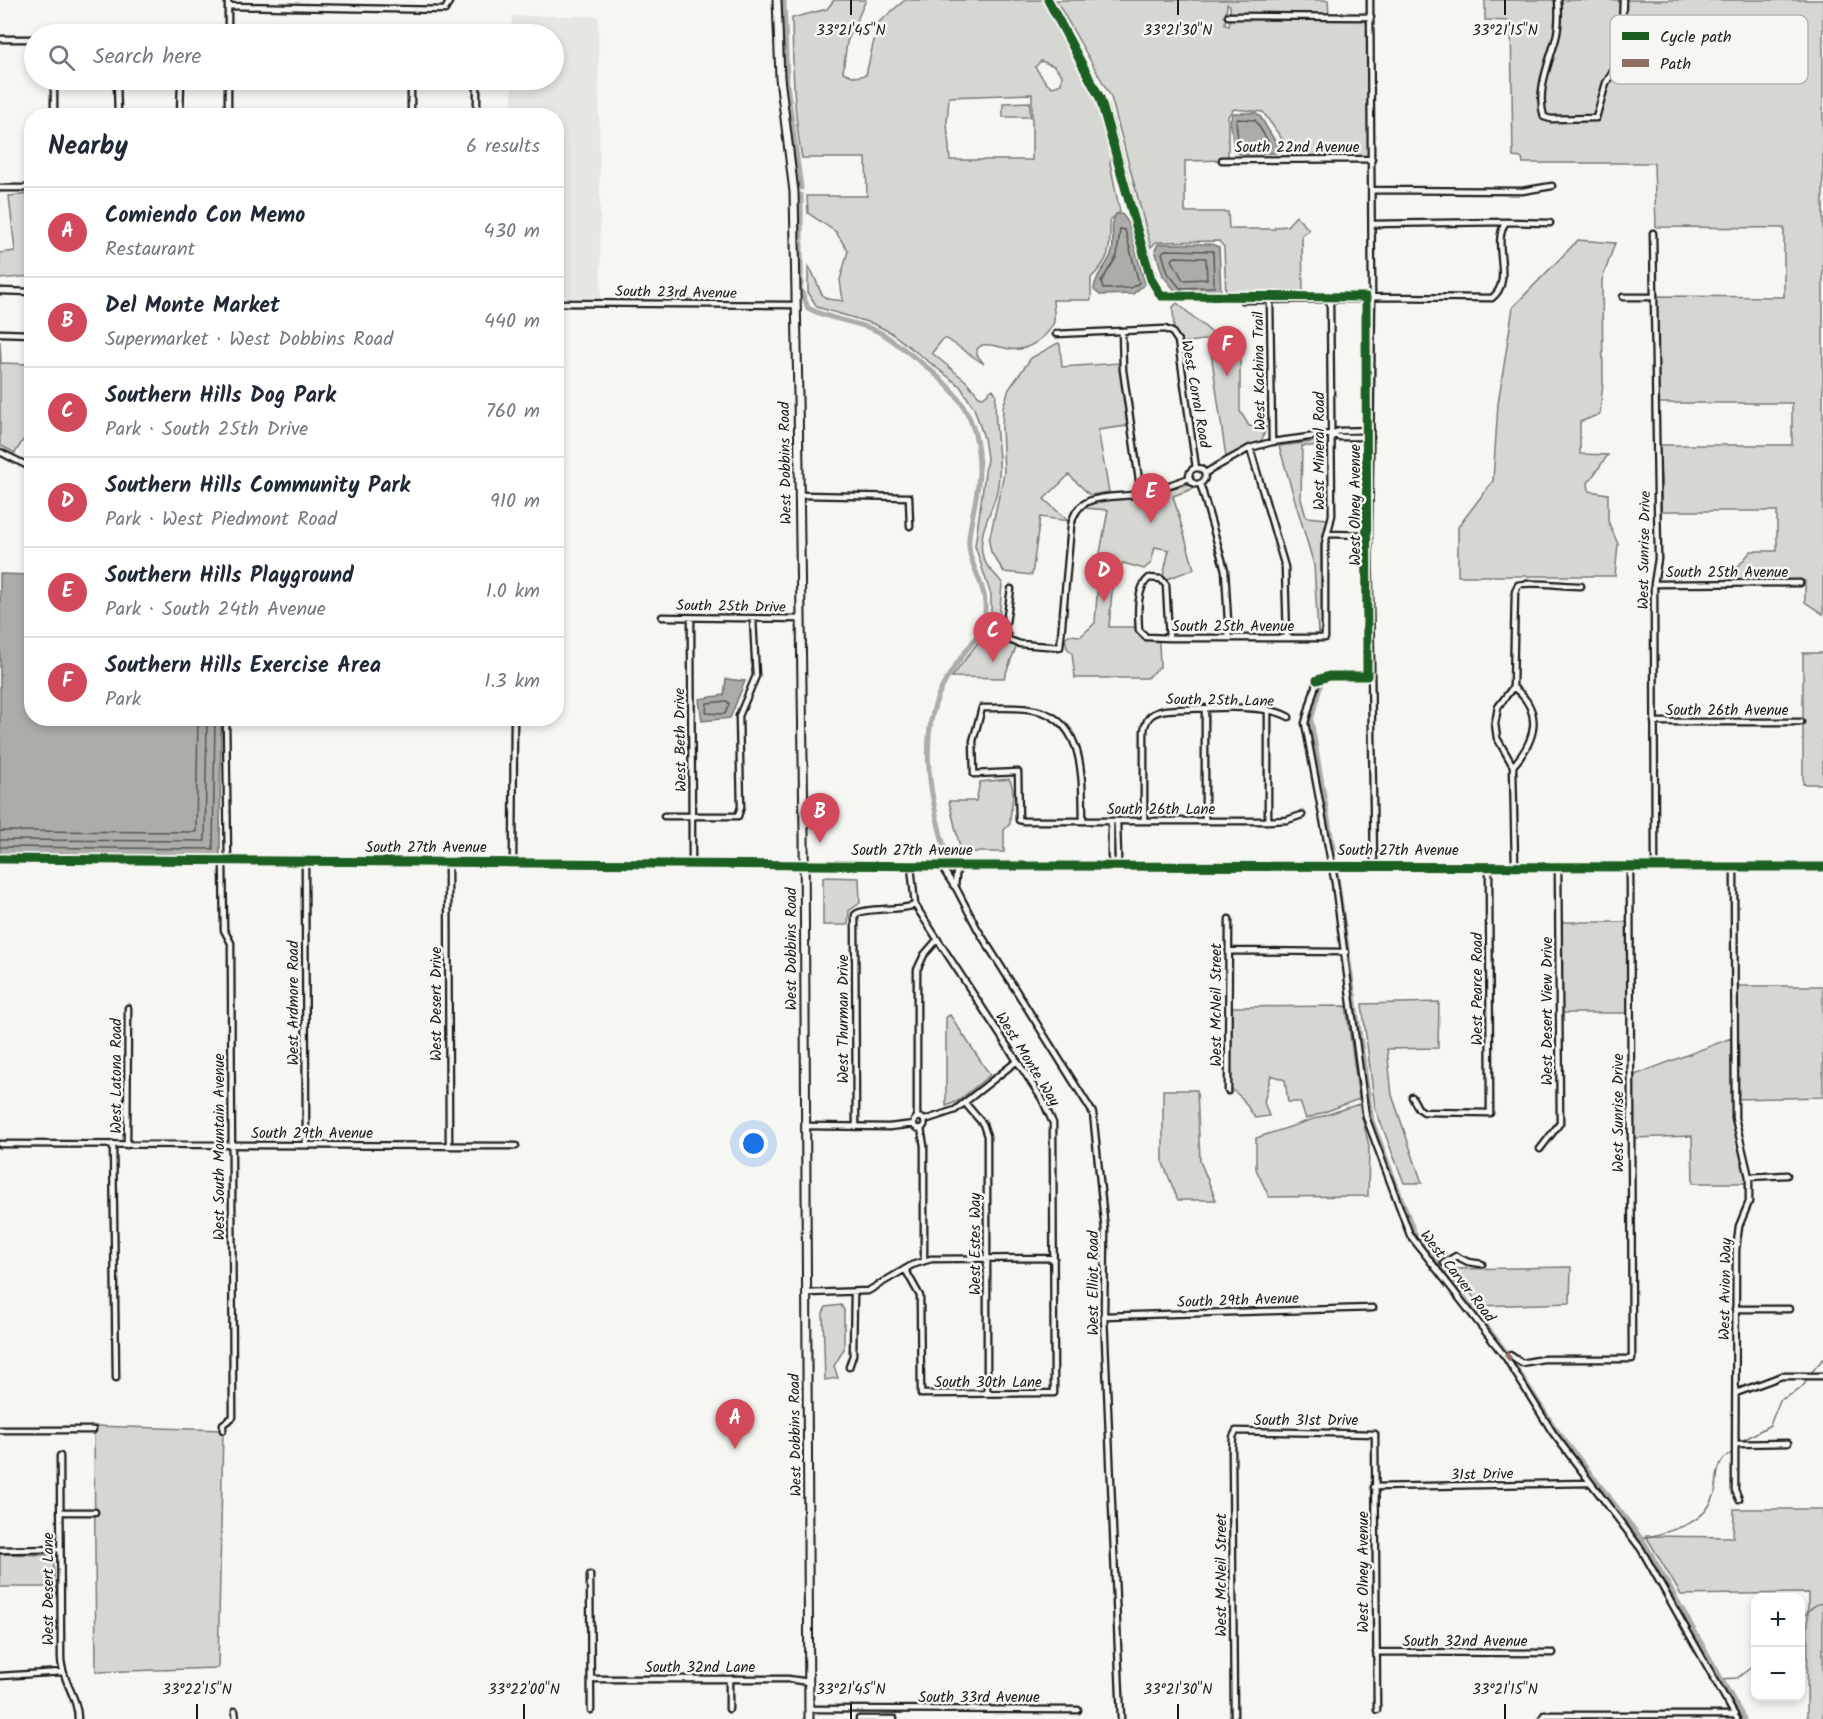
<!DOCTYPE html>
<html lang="en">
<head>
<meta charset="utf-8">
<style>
  body { margin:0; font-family:Kalam,sans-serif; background:#f2f2f3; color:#1f2937 }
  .controls { position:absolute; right:18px; bottom:18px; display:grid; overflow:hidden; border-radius:12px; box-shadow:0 3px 9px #0003 }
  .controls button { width:54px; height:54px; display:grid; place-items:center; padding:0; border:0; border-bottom:2px solid #e0e1e3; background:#fff; color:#1f2937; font:30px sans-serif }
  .you { position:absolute; left:754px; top:1144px; width:21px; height:21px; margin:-15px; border:4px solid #fff; border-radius:50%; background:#1a73e8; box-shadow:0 0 0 9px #1a73e833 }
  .badge { display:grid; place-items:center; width:39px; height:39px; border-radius:50%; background:#d1495b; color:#fff; font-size:20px; font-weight:700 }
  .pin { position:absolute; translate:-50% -50px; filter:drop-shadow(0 2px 3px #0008) }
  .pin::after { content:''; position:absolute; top:32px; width:21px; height:18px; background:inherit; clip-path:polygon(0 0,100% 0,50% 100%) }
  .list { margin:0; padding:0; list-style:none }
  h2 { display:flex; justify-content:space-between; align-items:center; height:78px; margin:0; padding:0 24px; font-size:26px }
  h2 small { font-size:20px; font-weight:400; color:#747a83 }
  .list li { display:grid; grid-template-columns:39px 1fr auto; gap:18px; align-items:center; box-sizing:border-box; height:90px; padding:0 24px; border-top:2px solid #e0e1e3 }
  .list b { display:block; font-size:22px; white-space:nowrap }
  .list p { margin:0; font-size:20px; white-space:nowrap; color:#747a83 }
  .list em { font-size:20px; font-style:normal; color:#747a83 }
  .icon { flex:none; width:33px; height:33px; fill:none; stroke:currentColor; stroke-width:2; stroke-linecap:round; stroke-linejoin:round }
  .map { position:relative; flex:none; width:1823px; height:1719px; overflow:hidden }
  .search { position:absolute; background:#fff; box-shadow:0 3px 9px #0003; left:24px; top:24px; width:540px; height:66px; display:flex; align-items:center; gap:15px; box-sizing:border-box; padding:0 21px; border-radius:33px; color:#747a83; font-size:22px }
  .panel { position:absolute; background:#fff; box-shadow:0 3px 9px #0003; left:24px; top:108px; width:540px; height:618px; border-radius:24px }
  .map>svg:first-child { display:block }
  .built { fill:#e6e6e2 }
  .green { fill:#d6d6d2; stroke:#797977; stroke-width:1.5; fill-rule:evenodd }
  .water { fill:#acaca9; stroke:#727271; stroke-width:1.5 }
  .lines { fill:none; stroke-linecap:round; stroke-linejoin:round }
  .shore { stroke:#565654; stroke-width:1.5 }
  .stream { stroke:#727271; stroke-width:1.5 }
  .canal { stroke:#acaca9; stroke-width:5 }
  .street-casing { stroke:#1c1c1c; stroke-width:9 }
  .secondary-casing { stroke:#1c1c1c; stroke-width:11 }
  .street { stroke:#f6f6f2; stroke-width:4.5 }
  .secondary { stroke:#f6f6f2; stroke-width:7 }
  .quiet { stroke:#8d6e63; stroke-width:8; stroke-dasharray:15 8; stroke-linecap:butt }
  .cycleway-casing { stroke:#f6f6f2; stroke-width:13 }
  .cycleway { stroke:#1b5e20; stroke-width:9 }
  .ticks { fill:none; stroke:#1c1c1c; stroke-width:2 }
  .labels { text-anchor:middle; stroke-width:5; stroke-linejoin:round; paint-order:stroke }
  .street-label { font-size:15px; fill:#1c1c1c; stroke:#f6f6f2 }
  .key { fill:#f6f6f2; stroke:#b5b5b2; stroke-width:1.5 }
  .key-label { font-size:16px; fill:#1c1c1c }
  .ticks-label { font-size:15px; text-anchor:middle; fill:#1c1c1c; stroke:#f6f6f2; stroke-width:5; stroke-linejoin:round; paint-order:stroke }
</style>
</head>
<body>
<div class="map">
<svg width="1823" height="1719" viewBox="0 0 1823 1719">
  <rect width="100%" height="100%" fill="#f6f6f2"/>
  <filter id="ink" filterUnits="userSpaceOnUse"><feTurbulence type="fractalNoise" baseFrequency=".0167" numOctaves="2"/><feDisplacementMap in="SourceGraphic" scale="12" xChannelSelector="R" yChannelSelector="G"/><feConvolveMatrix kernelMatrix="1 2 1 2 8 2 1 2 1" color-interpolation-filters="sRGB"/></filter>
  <g filter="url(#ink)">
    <path class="built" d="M512 16H598L601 298 557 297 556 116 512 115V80H554V34H512Z"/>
    <path class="green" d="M834 0H866L847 42 843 72 855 77 866 75 878 23 905 0H1044L1100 103 1113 151 1110 163 1120 212 1110 220C1110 248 1112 257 1091 278V300H1053C1053 307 1056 319 1053 324 1046 338 1027 352 1010 349 1000 348 993 343 982 345L977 349V355L984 364 947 339H943L932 353 966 381 979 396 983 397 993 389 996 394C992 428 1005 461 996 495 990 516 979 531 982 553 984 566 995 573 1002 583L999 621 1003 634 1000 636 1016 647 1004 678 952 677 985 633 991 616V595L975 546 987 458 984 438 974 408 960 386 890 332 874 324 817 307 808 292V266C817 275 818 296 828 299 833 300 838 300 843 301L840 280 848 251 836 232 808 213 807 196H867L866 158H802C793 111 793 65 792 18L827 9ZM1041 61 1054 66 1062 75 1061 84 1053 87 1047 84 1035 67ZM1032 94V160H950L947 123 949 97Z
      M1056 0H1328L1329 15 1230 13V5L1227 4 1225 25 1229 26 1230 19H1359L1366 22 1369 29V155L1363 158H1288L1287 146 1263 112 1234 109 1228 116V160L1185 161V212H1228L1229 229H1275V227L1287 226 1296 216 1309 230 1302 235 1303 294 1245 297 1226 295 1224 247 1219 241 1156 242 1151 247 1111 97Z
      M1485 0H1823V614L1805 602V581H1726L1751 551H1777V511H1661V477L1655 445H1792V403H1656L1657 296 1784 297V228L1656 227 1654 163H1523L1522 158 1513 157 1511 21 1485 20Z
      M1030 102V117H1003V103Z
      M31 194V276L0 279V253L15 251 9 196Z
      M1578 240 1615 243 1602 280 1603 382 1600 414 1580 422V454L1608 455 1588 483 1589 491 1608 494V521L1618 544 1615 576H1458V527L1493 481 1498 404 1513 307Z
      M1177 303 1211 332H1240V411L1249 426 1266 427 1262 440 1226 457 1209 339 1183 343 1174 329 1173 307Z
      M0 341 1 363 30 364 31 428 15 453 0 445Z
      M1058 343 1060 344 1062 367 1120 363 1127 426 1098 430 1109 492 1090 495 1069 475 1044 499 1068 521 1040 517 1032 575 1004 572 991 552 989 541 1004 473 1002 428 1003 407 1009 389 1031 358Z
      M1321 441 1327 446H1302L1301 499 1306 517 1327 519 1321 545 1322 630 1318 633 1314 565 1279 446Z
      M1188 484 1195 488 1173 496 1194 569 1167 579 1163 576 1169 550 1155 547 1151 563 1144 569 1123 563 1113 580 1109 627H1135L1142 639 1159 642 1160 667 1147 678H1075L1072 653 1067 648 1065 638 1069 635 1081 636 1095 623 1100 553 1108 510 1084 508 1100 500 1137 499 1138 503 1145 502 1144 497 1151 495 1153 499 1160 497V492Z
      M1803 653H1823V784H1803Z
      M1009 779C1018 793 1009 809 1010 824L1004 830V852H961L949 801H976L980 782Z
      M823 877 859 878 860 903 849 911 848 925H823Z
      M1562 922H1627L1628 1013H1561Z
      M1737 986H1823V1097L1738 1099Z
      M1439 1002 1438 1048 1387 1049 1392 1095 1422 1183H1404L1375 1108 1362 1004Z
      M1346 1006 1359 1099 1306 1119 1300 1102H1288L1285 1080 1271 1075 1264 1102 1269 1116 1255 1118 1242 1098 1229 1087 1232 1007Z
      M950 1015 990 1075 958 1101 946 1106V1017Z
      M1731 1038 1732 1118 1747 1183H1693L1692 1136 1632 1138V1076Z
      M1163 1090H1197L1200 1161 1216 1200H1178L1163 1163Z
      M1359 1104 1369 1146 1368 1196 1269 1197 1256 1169V1138Z
      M1571 1267 1570 1303 1479 1306 1455 1269Z
      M841 1305 844 1310V1349L834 1366 838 1378 825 1380 823 1313 826 1307Z
      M94 1426 223 1430 218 1668 96 1672Z
      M1734 1509H1823V1719H1807L1808 1593 1681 1595 1646 1536 1733 1537Z
      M0 1554 53 1555 55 1587H0Z"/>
    <path class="water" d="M1233 113H1256L1260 116 1281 151 1277 153 1240 154 1234 151 1230 120Z
      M1116 214H1122L1128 222 1145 284 1133 294 1100 295 1094 290C1095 274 1108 266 1112 252 1115 240 1109 224 1116 214Z
      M1158 244H1211L1219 247 1221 293 1178 294 1163 276 1155 250Z
      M0 574 31 575 32 718 221 719 220 855 0 853Z
      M726 679 745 681 730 718 702 721 699 699 724 695Z"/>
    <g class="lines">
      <path class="shore" d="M1238 119 1255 120 1271 146 1239 147 1236 122Z
        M1120 229 1125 230 1139 283 1131 288 1103 289 1101 282 1117 256Z
        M1165 250 1213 251 1214 287 1180 288 1168 273 1162 253Z
        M1175 257 1206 258 1207 279 1183 280 1172 260Z
        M727 701 729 704 725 714 706 713 707 703Z
        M0 831 196 832 198 718
        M0 840 205 841 207 718
        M0 847 213 849 215 718"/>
      <path class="stream" d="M1810 1374 1823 1359
        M1742 1441 1770 1425 1780 1400C1792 1394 1802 1391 1808 1378
        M1641 1539C1668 1531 1703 1527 1714 1496 1718 1485 1715 1470 1723 1460 1726 1456 1730 1456 1733 1451
        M1800 1621C1807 1613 1812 1604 1823 1603
        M1721 1679 1737 1678 1756 1664"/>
      <path class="canal" d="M784 0 787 84 801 188
        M1051 0 1107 106 1156 281 1161 289
        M801 195V285
        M801 290 808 308C829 320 855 321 877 331 890 337 902 348 914 357 957 389 979 415 979 470 979 494 971 515 969 538 966 571 996 587 981 631 966 651 948 673 938 696 916 752 936 818 951 873
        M1321 683 1311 720 1334 854
        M1336 870 1372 1121 1414 1232 1506 1352
        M1513 1363 1555 1428 1644 1542 1744 1719"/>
      <g class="street-casing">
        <path id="street" d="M1370 0 1372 297 1369 535 1374 865
          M1558 0C1559 12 1559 26 1556 38 1549 63 1536 91 1544 117L1551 119 1596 118 1606 83 1621 58 1623 0
          M228 6 445 10 450 0
          M1228 16 1371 17
          M228 34V0
          M0 39H34
          M54 80V116
          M117 80 118 116
          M411 80V116
          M477 80V116
          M180 116 181 80
          M228 116V80
          M1222 160 1372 159
          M0 188H32
          M1372 190 1522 191 1552 186
          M1372 224 1506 222
          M1653 233 1658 559 1654 584 1655 867
          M0 291 32 292
          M1372 297 1492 298C1515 280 1490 244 1506 222L1550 223
          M1623 297H1654
          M1242 300 1372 299
          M1270 300 1272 442
          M556 303 795 305
          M1122 331 1123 370 1141 494
          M0 333 32 334
          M1056 334 1165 329 1172 332 1178 341 1196 468
          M1331 434 1339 437H1371
          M1250 448 1285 567 1287 638
          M0 452 32 468
          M1189 476a8 8 0 1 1 16 0a8 8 0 1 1-16 0Z
          M1205 473 1250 448 1272 442 1331 434 1339 431 1371 430
          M1200 483 1225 570 1229 638
          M800 495 909 497 910 526
          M1327 534 1369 535
          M1654 584 1800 583
          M1011 589 1005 629 1009 640 1020 644 1060 647 1071 526C1077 488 1117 500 1145 493 1160 490 1175 482 1190 478
          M662 617 800 619
          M691 618 692 863
          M1169 638 1166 585 1161 579 1149 578C1136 588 1138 615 1139 630L1146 637 1169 638H1325V544L1332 515 1330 300
          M1317 680 1305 723 1335 883 1366 1117 1410 1235 1506 1358 1553 1433 1641 1549 1737 1719
          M1513 687C1544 711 1536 740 1513 766
          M1205 709V821
          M226 718 228 862
          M1654 722H1801
          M664 816H738L741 807 739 716 756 676 753 619
          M1083 820C1082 778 1086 715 1028 709 1013 707 997 708 982 708L973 741 974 774 1018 772 1019 820 1024 821H1268L1287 820 1302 815
          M1111 821V857L1114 865
          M1144 821V731C1146 717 1152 712 1166 710 1197 709 1264 702 1289 717
          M1268 821V709
          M305 861 306 1145
          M448 862 449 1146
          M513 862 514 718
          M941 866 954 886
          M957 866 955 886 978 930 1093 1113 1105 1230 1104 1316 1121 1719
          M1115 866 1118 858 1117 821
          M1515 866 1513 766 1497 738 1495 724 1498 707 1513 687 1515 592 1518 585C1528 581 1566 586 1581 586
          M1734 867 1735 1118 1749 1177V1202L1739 1226 1736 1250 1735 1490 1739 1499
          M1229 951 1346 952
          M1228 1091 1229 919
          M1412 1097 1418 1108 1424 1112 1490 1113 1489 866
          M965 1103 983 1124 987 1136V1394
          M913.5 1123a5.5 5.5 0 1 1 11 0a5.5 5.5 0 1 1-11 0Z
          M917 1118V970L924 955 937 940
          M925 1120 955 1110 1017 1061
          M806 1126 889 1127 914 1124
          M856 1127 855 915C861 907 902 911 915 905
          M921 1128 924 1146V1261
          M0 1144 516 1146
          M113 1144 116 1378
          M127 1145 128 1008
          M1540 1149 1560 1123 1558 866
          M1749 1177 1787 1175
          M1444 1263 1456 1256 1468 1262 1482 1264
          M905 1269 920 1296 921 1394 1054 1393 1053 1123 1042 1099 915 905 911 866
          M807 1293 868 1291 912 1265 931 1259 1054 1258
          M1735 1309H1789
          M1104 1316 1373 1308
          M1510 1355 1522 1363 1543 1359H1632L1630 867
          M849 1367 853 1355 854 1293
          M1736 1393 1782 1376H1823
          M0 1430H93
          M223 1430V1424L233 1417 231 943 224 930 223 862
          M1736 1444 1788 1443
          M60 1456 61 1659C62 1681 78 1697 78 1719
          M1374 1487 1589 1483
          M60 1512H95
          M0 1550 60 1549
          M590 1575 591 1710
          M1376 1652 1553 1653
          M0 1676 62 1672
          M591 1679H788L809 1682
          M729 1709V1679
          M809 1709 1078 1710
          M235 1711 236 1719
          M859 1719H894
          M1234 1719 1232 1450 1233 1437 1236 1431 1375 1434 1377 1710
          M1542 1719 1544 1715H1735"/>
      </g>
      <g class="secondary-casing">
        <path id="secondary" d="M777 0 780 78 794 192 798 397 804 833 809 1719
          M0 859 941 866 1823 867"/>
      </g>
      <use href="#street" class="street"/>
      <use href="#secondary" class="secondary"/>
      <path class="quiet" d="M1506 1358 1510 1355"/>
      <g class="cycleway-casing">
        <path id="cycleway" d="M1048 0 1100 98 1151 279 1161 296 1366 297 1367 676H1329L1317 680
          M0 859 941 866 1823 867"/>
      </g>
      <use href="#cycleway" class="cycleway"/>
    </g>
  </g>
  <path class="ticks" d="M851 0V15M1178 0V15M1505 0V15M197 1704V1719M524 1704V1719M851 1704V1719M1178 1704V1719M1505 1704V1719"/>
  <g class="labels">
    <g class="street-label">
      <text x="1297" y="152">South 22nd Avenue</text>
      <text transform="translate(676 292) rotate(1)" y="5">South 23rd Avenue</text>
      <text transform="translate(1259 371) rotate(-91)" y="5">West Kachina Trail</text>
      <text transform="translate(1196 394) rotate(80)" y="5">West Corral Road</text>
      <text transform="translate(1319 451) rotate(-90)" y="5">West Mineral Road</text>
      <text transform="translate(785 463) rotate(-91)" y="5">West Dobbins Road</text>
      <text transform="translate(1355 505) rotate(-90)" y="5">West Olney Avenue</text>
      <text transform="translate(1644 550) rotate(-89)" y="5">West Sunrise Drive</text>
      <text x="1727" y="577">South 25th Avenue</text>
      <text transform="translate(731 606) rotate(1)" y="5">South 25th Drive</text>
      <text x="1233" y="631">South 25th Avenue</text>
      <text transform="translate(1220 700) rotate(1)" y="5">South 25th Lane</text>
      <text x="1727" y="715">South 26th Avenue</text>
      <text transform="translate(680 740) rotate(-91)" y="5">West Beth Drive</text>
      <text x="1161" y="814">South 26th Lane</text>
      <text x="426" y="852">South 27th Avenue</text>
      <text x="912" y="855">South 27th Avenue</text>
      <text x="1398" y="855">South 27th Avenue</text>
      <text transform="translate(791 949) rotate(-90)" y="5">West Dobbins Road</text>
      <text transform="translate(1477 989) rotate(-90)" y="5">West Pearce Road</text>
      <text transform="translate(293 1003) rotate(-90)" y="5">West Ardmore Road</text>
      <text transform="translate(436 1004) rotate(-90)" y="5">West Desert Drive</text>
      <text transform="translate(1216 1005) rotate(-90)" y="5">West McNeil Street</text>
      <text transform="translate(1547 1011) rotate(-90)" y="5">West Desert View Drive</text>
      <text transform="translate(843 1019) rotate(-90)" y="5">West Thurman Drive</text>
      <text transform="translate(1028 1059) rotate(58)" y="5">West Monte Way</text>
      <text transform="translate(116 1076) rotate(-90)" y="5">West Latona Road</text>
      <text transform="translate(1618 1113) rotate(-90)" y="5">West Sunrise Drive</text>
      <text x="312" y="1138">South 29th Avenue</text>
      <text transform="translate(219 1147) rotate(-90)" y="5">West South Mountain Avenue</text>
      <text transform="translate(975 1244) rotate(-90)" y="5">West Estes Way</text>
      <text transform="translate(1458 1276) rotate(52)" y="5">West Carver Road</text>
      <text transform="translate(1093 1283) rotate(-90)" y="5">West Elliot Road</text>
      <text transform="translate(1725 1289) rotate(-89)" y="5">West Avion Way</text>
      <text transform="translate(1238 1300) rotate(-2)" y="5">South 29th Avenue</text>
      <text x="988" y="1387">South 30th Lane</text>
      <text x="1306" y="1425">South 31st Drive</text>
      <text transform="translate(795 1435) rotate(-91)" y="5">West Dobbins Road</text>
      <text transform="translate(1482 1474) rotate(-1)" y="5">31st Drive</text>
      <text transform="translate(1363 1572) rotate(-90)" y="5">West Olney Avenue</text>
      <text transform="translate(1221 1575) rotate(-90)" y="5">West McNeil Street</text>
      <text transform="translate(48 1589) rotate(-90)" y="5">West Desert Lane</text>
      <text x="1465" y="1646">South 32nd Avenue</text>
      <text x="700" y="1672">South 32nd Lane</text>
      <text x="979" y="1702">South 33rd Avenue</text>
    </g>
  </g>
  <rect x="1610" y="15" width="198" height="69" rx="9" class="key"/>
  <rect x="1622" y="32" width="27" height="8" fill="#1b5e20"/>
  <rect x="1622" y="59" width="27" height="8" fill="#8d6e63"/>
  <g class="key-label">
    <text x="1660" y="42">Cycle path</text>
    <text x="1660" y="69">Path</text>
  </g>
  <g class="ticks-label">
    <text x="851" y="35">33°21'45"N</text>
    <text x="1178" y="35">33°21'30"N</text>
    <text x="1505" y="35">33°21'15"N</text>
    <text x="197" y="1694">33°22'15"N</text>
    <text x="524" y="1694">33°22'00"N</text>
    <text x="851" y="1694">33°21'45"N</text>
    <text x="1178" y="1694">33°21'30"N</text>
    <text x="1505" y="1694">33°21'15"N</text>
  </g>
</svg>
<div class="controls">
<button>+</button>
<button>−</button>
</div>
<div class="you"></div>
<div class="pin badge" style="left:735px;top:1449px">A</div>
<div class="pin badge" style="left:820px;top:843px">B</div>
<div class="pin badge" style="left:993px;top:662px">C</div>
<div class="pin badge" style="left:1104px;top:602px">D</div>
<div class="pin badge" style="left:1151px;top:523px">E</div>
<div class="pin badge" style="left:1227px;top:376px">F</div>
<div class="search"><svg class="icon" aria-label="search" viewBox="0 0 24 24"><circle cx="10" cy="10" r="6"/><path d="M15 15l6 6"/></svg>Search here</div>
<section class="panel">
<h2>Nearby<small>6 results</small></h2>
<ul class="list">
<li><span class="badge">A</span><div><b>Comiendo Con Memo</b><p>Restaurant</p></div><em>430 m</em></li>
<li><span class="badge">B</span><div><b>Del Monte Market</b><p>Supermarket · West Dobbins Road</p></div><em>440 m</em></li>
<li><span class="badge">C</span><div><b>Southern Hills Dog Park</b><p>Park · South 25th Drive</p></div><em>760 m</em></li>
<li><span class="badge">D</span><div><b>Southern Hills Community Park</b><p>Park · West Piedmont Road</p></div><em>910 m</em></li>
<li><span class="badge">E</span><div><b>Southern Hills Playground</b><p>Park · South 24th Avenue</p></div><em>1.0 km</em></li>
<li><span class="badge">F</span><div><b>Southern Hills Exercise Area</b><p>Park</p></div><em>1.3 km</em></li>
</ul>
</section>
</div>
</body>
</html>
